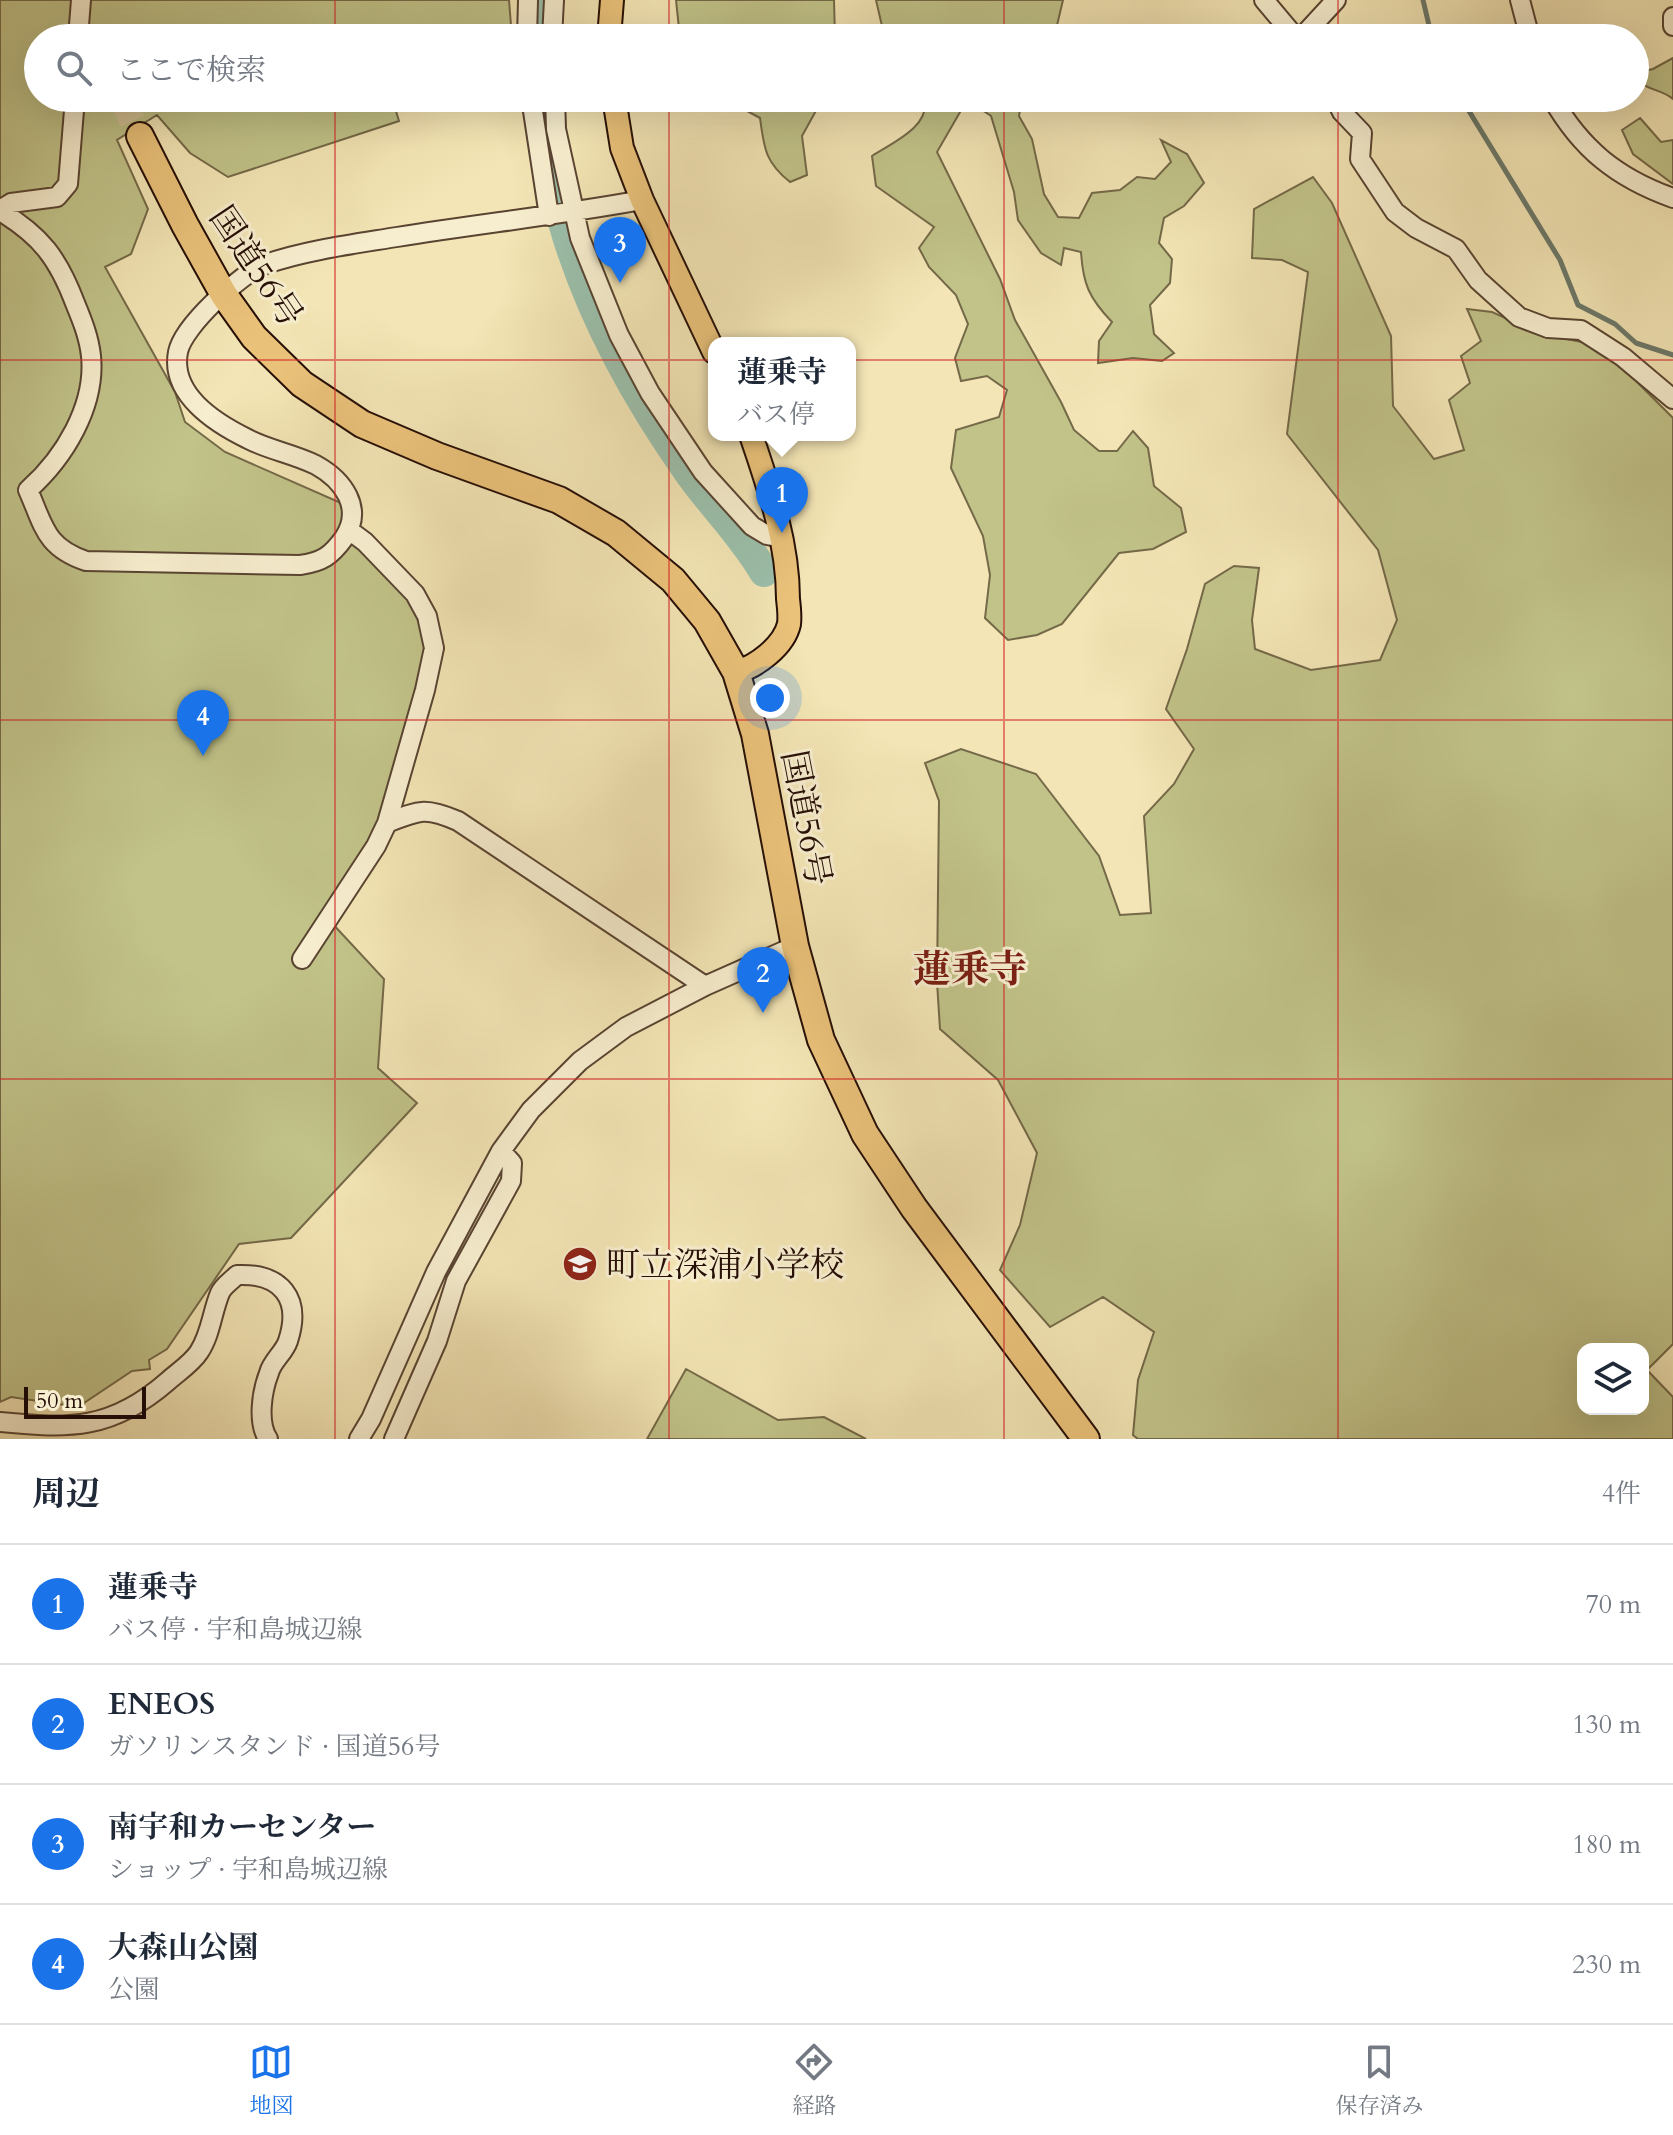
<!DOCTYPE html>
<html lang="ja">
<head>
<meta charset="utf-8">
<style>
  body { margin:0; font-family:Cardo,"Noto Serif JP",serif; background:#f6f6f7; color:#1f2937 }
  .controls { position:absolute; right:24px; bottom:24px; display:grid; overflow:hidden; border-radius:16px; box-shadow:0 8px 32px #0002 }
  .controls button { width:72px; height:72px; display:grid; place-items:center; padding:0; border:0; border-bottom:2px solid #e0e1e3; background:#fff; color:#1f2937; font:40px sans-serif }
  .scale { position:absolute; left:24px; bottom:20px; width:122px; box-sizing:border-box; padding-left:8px; border:4px solid #260f06; border-top:0; font-size:22px; line-height:28px; white-space:nowrap; color:#260f06; -webkit-text-stroke:6px #f7eecf; paint-order:stroke }
  .you { position:absolute; left:770px; top:698px; width:28px; height:28px; margin:-20px; border:6px solid #fff; border-radius:50%; background:#1a73e8; box-shadow:0 0 0 12px #1a73e833 }
  .badge { display:grid; place-items:center; width:52px; height:52px; border-radius:50%; background:#1a73e8; color:#fff; font-size:26px; font-weight:700 }
  .pin { position:absolute; translate:-50% -66px; filter:drop-shadow(0 2px 4px #0008) }
  .pin::after { content:''; position:absolute; top:42px; width:28px; height:24px; background:inherit; clip-path:polygon(0 0,100% 0,50% 100%) }
  .popup { position:absolute; left:708px; top:337px; width:148px; height:104px; box-sizing:border-box; display:grid; place-content:center; border-radius:16px; background:#fff; filter:drop-shadow(0 2px 6px #0005); font-size:26px; white-space:nowrap; color:#747a83 }
  .popup b { font-size:30px; color:#1f2937 }
  .popup::after { content:''; position:absolute; left:50%; top:100%; margin-left:-16px; border:16px solid transparent; border-top-color:#fff }
  .list { margin:0; padding:0; list-style:none }
  h2 { display:flex; justify-content:space-between; align-items:center; height:104px; margin:0; padding:0 32px; font-size:34px }
  h2 small { font-size:26px; font-weight:400; color:#747a83 }
  .list li { display:grid; grid-template-columns:52px 1fr auto; gap:24px; align-items:center; box-sizing:border-box; height:120px; padding:0 32px; border-top:2px solid #e0e1e3 }
  .list b { display:block; font-size:30px; white-space:nowrap }
  .list p { margin:0; font-size:26px; white-space:nowrap; color:#747a83 }
  .list em { font-size:26px; font-style:normal; color:#747a83 }
  .icon { flex:none; width:44px; height:44px; fill:none; stroke:currentColor; stroke-width:2; stroke-linecap:round; stroke-linejoin:round }
  .map { position:relative; flex:none; width:1673px; height:1439px; overflow:hidden }
  .search { position:absolute; background:#fff; box-shadow:0 8px 32px #0002; left:24px; right:24px; top:24px; height:88px; display:flex; align-items:center; gap:20px; box-sizing:border-box; padding:0 28px; border-radius:44px; color:#747a83; font-size:30px }
  .sheet { height:584px; background:#fff }
  nav { display:flex; justify-content:space-around; align-items:center; box-sizing:border-box; height:112px; border-top:2px solid #e0e1e3; background:#fff; font-size:22px; color:#747a83 }
  nav a { display:grid; justify-items:center; gap:4px }
  nav .on { color:#1a73e8 }
  .map>svg:first-child { display:block }
  .green { fill:#c1c389; stroke:#746948; stroke-width:2; fill-rule:evenodd }
  .lines { fill:none; stroke-linecap:round; stroke-linejoin:round }
  .stream { stroke:#6c7969; stroke-width:5 }
  .river { stroke:#9bbfab; stroke-width:30 }
  .highway-tunnel { stroke:#d4c59b; stroke-width:26; stroke-dasharray:26 13; stroke-linecap:butt }
  .minor-casing { stroke:#594432; stroke-width:22 }
  .major-casing { stroke:#260f06; stroke-width:26 }
  .highway-casing { stroke:#260f06; stroke-width:30 }
  .minor { stroke:#f7eecf; stroke-width:18 }
  .major { stroke:#eac27a; stroke-width:22 }
  .highway { stroke:#eac27a; stroke-width:26 }
  .grid { fill:none; stroke:#d62828; stroke-width:2; stroke-opacity:0.55 }
  .labels { text-anchor:middle; stroke-width:6; stroke-linejoin:round; paint-order:stroke }
  .street-label { font-size:34px; fill:#260f06; stroke:#f7eecf }
  .poi-label { font-size:34px; fill:#260f06; stroke:#f7eecf; text-anchor:start }
  .quarter-label { font-size:38px; font-weight:bold; fill:#7a1f14; stroke:#f7eecf }
</style>
</head>
<body>
<div class="map">
<svg width="1673" height="1439" viewBox="0 0 1673 1439">
  <rect width="100%" height="100%" fill="#f3e5b5"/>
  <filter id="stains"><feTurbulence type="fractalNoise" baseFrequency=".0025" numOctaves="4"/><feColorMatrix values="0 0 0 0 .2 0 0 0 0 .09 0 0 0 0 .02 0 0 0 .5 -.17"/></filter>
  <radialGradient id="worn" r=".72"><stop offset=".6" stop-color="#630" stop-opacity="0"/><stop offset="1" stop-color="#630" stop-opacity=".3"/></radialGradient>
  <path class="green" d="M0 0H509L512 38H38V98H392L399 121 228 177 190 153 157 115 117 140 148 209 131 254 105 267 175 392 185 422 225 452 341 503 349 530 415 594 434 648 387 823 330 921 384 979 378 1068 417 1103 291 1238 239 1244 167 1349 149 1360 150 1369 132 1371 78 1407 11 1397 0 1402Z
    M676 0H834L835 38H680Z
    M876 0H1063L1054 38H891L882 26Z
    M1673 58V99C1662 89 1648 91 1635 79V73L1653 69Z
    M700 98H823L802 136 807 175 790 182C765 162 764 148 760 118L738 106 705 105Z
    M924 98H1022L1019 116 1032 139 1044 194 1058 217 1079 218 1092 193 1120 190 1137 177 1155 179 1171 162 1161 140 1187 154 1204 183 1184 206 1164 218 1159 243 1172 259 1170 283 1150 305 1154 334 1174 353 1162 361 1133 358 1098 363 1099 341 1112 322C1089 298 1083 284 1081 252L1064 248 1061 265 1041 253 1018 220 1014 192 991 116 967 100 937 152 1000 279 1015 320 1061 402 1074 430 1099 451H1117L1133 431 1148 448 1154 486 1181 508 1186 532 1153 549 1119 553 1062 624 1037 635 1008 640 985 618 990 575 983 536 951 468 956 430 999 417 1007 390 987 376 961 381 955 358 968 324 956 295 929 267 919 248 934 227 876 186 872 156C892 143 932 126 924 98Z
    M1640 118 1661 142 1673 140V184L1633 154 1622 130Z
    M1313 177 1332 203 1391 336 1393 406 1434 459 1464 450 1449 400 1470 383 1461 356 1481 341 1467 309 1492 312 1541 334 1592 344 1636 381 1673 418V1344L1647 1370 1673 1397V1439H1138L1133 1435 1138 1380 1154 1332 1103 1297 1050 1327 1000 1270 1020 1225 1037 1153 998 1080 940 1029 937 982 939 801 925 763 961 749 1036 774 1099 856 1120 915 1151 913 1144 816 1174 784 1194 749 1166 709 1187 649 1205 584 1234 566 1259 568 1252 620 1255 649 1311 670 1380 660 1397 620 1378 550 1287 434 1308 272 1282 260 1252 258 1254 209ZM1583 1349H1643V1409H1583Z
    M686 1369 778 1420 824 1417 866 1439H647Z"/>
  <g class="lines">
    <path class="stream" d="M1423 0 1432 38
      M1461 98 1560 260 1578 305 1615 324 1636 343 1673 355"/>
    <path class="river" d="M539 38 540 0
      M542 98C548 145 553 191 567 236 593 319 637 399 687 470 712 506 742 534 764 572"/>
    <path class="highway-tunnel" d="M121 98 140 136"/>
    <g class="minor-casing">
      <path id="minor" d="M1264 0 1296 38
        M1520 0 1530 38
        M1673 17V26
        M78 38 81 0
        M527 38 528 0
        M552 38 554 0
        M1301 38 1336 0
        M531 98 549 216
        M555 98 556 129 580 238 619 335 650 393 703 472 752 526 767 535 782 538
        M1335 98 1342 112 1362 133 1360 159 1395 212 1416 228 1456 249 1478 280 1519 317 1548 328 1581 330 1623 357 1673 399
        M1552 98C1581 149 1617 178 1673 198
        M0 210 11 203 57 197 68 184 75 98
        M0 211C41 236 58 258 75 303 82 320 89 337 91 356 96 406 64 458 28 490 44 526 45 547 86 561L300 565C322 562 331 556 344 538 364 508 343 480 316 465 294 454 269 450 248 439 215 423 170 394 178 352 183 326 241 273 266 264 307 250 354 244 397 237 478 224 560 215 642 200
        M387 823C420 810 425 807 458 821L705 986
        M302 959 376 846 387 823 425 690 434 648 427 616 415 594 365 542 349 530
        M0 1422C70 1429 112 1430 168 1381 178 1372 192 1363 199 1352 211 1334 212 1312 220 1293 223 1286 231 1281 237 1275 281 1273 302 1298 288 1341 284 1353 272 1361 269 1373 262 1391 257 1422 268 1439
        M359 1439 371 1419 436 1272 501 1151 531 1110 580 1061 626 1027 705 986 795 946
        M394 1439 437 1341 456 1281 511 1181 512 1163 501 1151"/>
    </g>
    <g class="major-casing">
      <path id="major" d="M609 38 612 0
        M614 98 622 148 642 200 714 352
        M736 672C756 667 784 646 789 624 790 616 789 607 788 599 788 542 769 488 751 435"/>
    </g>
    <g class="highway-casing">
      <path id="highway" d="M140 136 185 225 224 295 254 337 302 384 362 424 437 456 559 500 616 533 673 580 707 621 736 672 755 734 795 946 821 1040 865 1134 914 1208 1086 1439"/>
    </g>
    <use href="#minor" class="minor"/>
    <use href="#major" class="major"/>
    <use href="#highway" class="highway"/>
  </g>
  <path class="grid" d="M335 0V38M669 0V38M1004 0V38M1338 0V38M335 98V1439M669 98V1439M1004 98V1439M1338 98V1439M0 360H1673M0 720H1673M0 1079H1673"/>
  <defs>
    <g id="school-disc" transform="scale(1.8)"><circle r="9.5" fill="#8f2418" stroke="#f7eecf"/><path d="M0-5L7-2L0 1L-7-2ZM-4 1L0 2.5L4 1V4Q0 6-4 4Z" fill="#fff"/></g>
  </defs>
  <g fill-rule="evenodd">
    <use href="#school-disc" x="580" y="1264"/>
  </g>
  <g class="labels">
    <g class="street-label">
      <text transform="translate(257 266) rotate(56)" y="12">国道56号</text>
      <text transform="translate(807 818) rotate(79)" y="12">国道56号</text>
    </g>
    <g class="poi-label">
      <text x="606" y="1276">町立深浦小学校</text>
    </g>
    <g class="quarter-label">
      <text x="970" y="982">蓮乗寺</text>
    </g>
  </g>
  <rect width="100%" height="100%" filter="url(#stains)"/>
  <rect width="100%" height="100%" fill="url(#worn)"/>
</svg>
<div class="controls">
<button><svg class="icon" aria-label="layers" viewBox="0 0 24 24"><path d="M12 4l9 5-9 5-9-5zM3 14l9 5 9-5"/></svg></button>
</div>
<div class="scale">50 m</div>
<div class="you"></div>
<div class="pin badge" style="left:782px;top:533px">1</div>
<div class="popup"><b>蓮乗寺</b>バス停</div>
<div class="pin badge" style="left:763px;top:1013px">2</div>
<div class="pin badge" style="left:620px;top:283px">3</div>
<div class="pin badge" style="left:203px;top:756px">4</div>
<div class="search"><svg class="icon" aria-label="search" viewBox="0 0 24 24"><circle cx="10" cy="10" r="6"/><path d="M15 15l6 6"/></svg>ここで検索</div>
</div>
<section class="sheet">
<h2>周辺<small>4件</small></h2>
<ul class="list">
<li><span class="badge">1</span><div><b>蓮乗寺</b><p>バス停 · 宇和島城辺線</p></div><em>70 m</em></li>
<li><span class="badge">2</span><div><b>ENEOS</b><p>ガソリンスタンド · 国道56号</p></div><em>130 m</em></li>
<li><span class="badge">3</span><div><b>南宇和カーセンター</b><p>ショップ · 宇和島城辺線</p></div><em>180 m</em></li>
<li><span class="badge">4</span><div><b>大森山公園</b><p>公園</p></div><em>230 m</em></li>
</ul>
</section>
<nav>
<a class="on"><svg class="icon" aria-label="map" viewBox="0 0 24 24"><path d="M3 6l6-2 6 2 6-2v14l-6 2-6-2-6 2zM9 4v14M15 6v14"/></svg>地図</a>
<a><svg class="icon" aria-label="directions" viewBox="0 0 24 24"><path d="M12 3l9 9-9 9-9-9zM9 14v-3h6M13 9l2 2-2 2"/></svg>経路</a>
<a><svg class="icon" aria-label="saved" viewBox="0 0 24 24"><path d="M7 4h10v16l-5-4-5 4z"/></svg>保存済み</a>
</nav>
</body>
</html>
